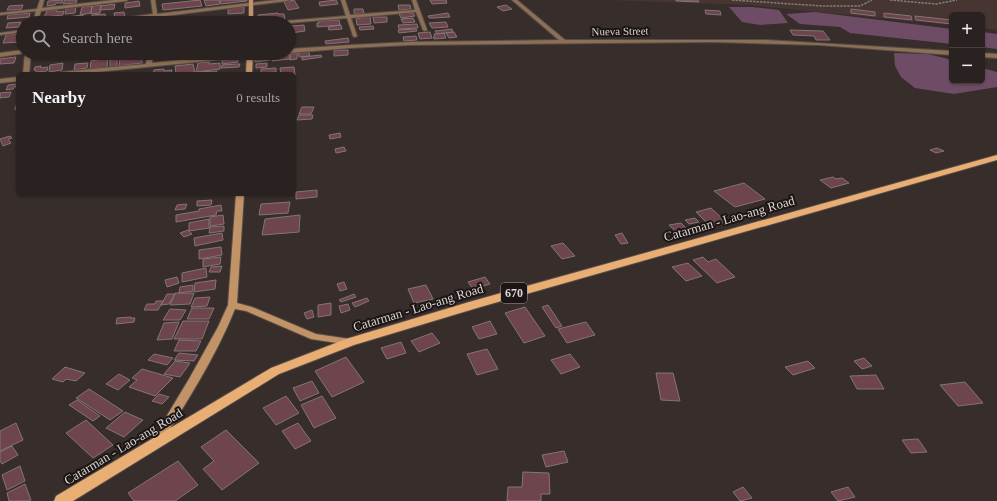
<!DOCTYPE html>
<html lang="en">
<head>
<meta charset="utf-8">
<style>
  body { margin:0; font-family:"Times New Roman",serif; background:#312a29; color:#f1f3f6 }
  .controls { position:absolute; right:12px; top:12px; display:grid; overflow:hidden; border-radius:6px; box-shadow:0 1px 3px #0004 }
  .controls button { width:36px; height:36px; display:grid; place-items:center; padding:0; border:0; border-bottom:1px solid #453f3e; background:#292220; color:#f1f3f6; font:20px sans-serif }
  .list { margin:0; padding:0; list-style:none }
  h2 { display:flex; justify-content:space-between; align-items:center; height:52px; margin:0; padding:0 16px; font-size:17px }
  h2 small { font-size:13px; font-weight:400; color:#a5a4a5 }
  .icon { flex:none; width:22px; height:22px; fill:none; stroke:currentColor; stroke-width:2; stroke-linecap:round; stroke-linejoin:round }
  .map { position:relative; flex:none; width:997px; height:501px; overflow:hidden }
  .search { position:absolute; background:#292220; box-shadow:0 1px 3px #0004; left:16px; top:16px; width:280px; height:44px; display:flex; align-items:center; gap:10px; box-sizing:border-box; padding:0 14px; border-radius:22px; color:#a5a4a5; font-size:15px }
  .panel { position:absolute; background:#292220; box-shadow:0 1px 3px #0004; left:16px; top:72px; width:280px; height:124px; border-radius:6px }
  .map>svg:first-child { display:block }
  .built { fill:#463531 }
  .water { fill:#6f4c66 }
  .building { fill:#6e444d; stroke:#827577 }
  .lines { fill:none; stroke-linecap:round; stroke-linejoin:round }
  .street-casing { stroke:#554b48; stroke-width:2 }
  .secondary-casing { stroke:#554b48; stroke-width:2 }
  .primary-casing { stroke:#554b48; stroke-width:2 }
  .path { stroke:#847b79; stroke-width:1.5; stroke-dasharray:2.5 1; stroke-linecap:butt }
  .street { fill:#8c6f54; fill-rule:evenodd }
  .secondary { fill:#c19367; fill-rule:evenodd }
  .primary { fill:#e9ae74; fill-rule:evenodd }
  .labels { text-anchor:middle; stroke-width:4; stroke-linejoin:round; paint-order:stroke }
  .far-street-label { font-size:11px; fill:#dcd5d3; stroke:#1b1615 }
  .shield { fill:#1b1615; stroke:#a29c9a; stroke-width:1 }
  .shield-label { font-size:12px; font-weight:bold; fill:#dcd5d3 }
  .street-label { font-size:13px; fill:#dcd5d3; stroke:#1b1615 }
</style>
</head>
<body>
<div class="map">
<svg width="997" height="501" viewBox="0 0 997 501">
  <rect width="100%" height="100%" fill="#372d2a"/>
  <path class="built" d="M606 0H997V30L982 28V15H952V25L747 5Z"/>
  <path class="water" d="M729 7H752L779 10 788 23 760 25 742 22Z
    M815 12 952 29V44L850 33 840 27 800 24 786 14Z
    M982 32 997 34V49L982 47Z
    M894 53 928 54 952 60V81H982V68L997 72V87L954 94 915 88 901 77 895 66Z"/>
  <path class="building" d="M63 0 62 3H56L55 5 47 6 48 1Z
    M65 0H77L76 3 63 4Z
    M200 0 202 6 163 10 162 4Z
    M204 0H219L220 4 206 6Z
    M220 0H247V1L221 4Z
    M294 0 299 8 288 10 284 2Z
    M336 0 338 4 320 6 319 2Z
    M430 0H446L447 3 432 4Z
    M676 0H698L699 2 676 1Z
    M139 1 140 6 125 8V3Z
    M115 4 114 9 100 10 101 6Z
    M23 5 21 10H7L9 6Z
    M101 5 100 13 91 14 92 6Z
    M398 5H410L411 9 399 10Z
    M506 5 512 9 503 11 497 7Z
    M92 6 91 13 80 15 82 7Z
    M76 7 75 13 65 14 66 8Z
    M244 7V13L228 14V8Z
    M354 9H363L364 13 354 14Z
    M851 9 875 12V16L851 13Z
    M57 10V12L64 11 63 15 44 17 47 11Z
    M705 10 720 11 721 15 706 14Z
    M124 12 125 17 115 18 114 13Z
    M30 13 29 17 7 19 8 15Z
    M278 13V14H284L285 19 259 22 258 15Z
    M413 13 415 16 401 18 399 14Z
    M448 13 450 17 434 18H429L428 16Z
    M884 13 911 16 912 20 884 17Z
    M105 14 106 19 92 21V15Z
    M83 15 82 22 64 23 66 17Z
    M370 16 371 24 357 25 356 19Z
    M915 16 952 20V24L916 20Z
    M373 17H387V22L374 23Z
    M186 18V23H170V19Z
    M413 18 415 22 403 23 401 19Z
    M137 19V21L141 20 142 23H123V21Z
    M339 20 340 25 317 27V23H319V21Z
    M21 22 19 27 6 28 8 23Z
    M446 22 448 27 432 28 429 23Z
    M417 24 418 28 399 29 398 25Z
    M304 25 305 31 291 33V26Z
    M341 25 342 29 329 30 328 27Z
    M373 26 374 29 360 30 359 27Z
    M416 29 417 31 399 33 398 30Z
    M452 29 453 32 437 34 435 31Z
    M790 30 823 31 830 40H816L814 36 793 35Z
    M430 32 432 38 420 39 418 33Z
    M454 32 457 37 449 38 446 33Z
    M23 33 21 42 3 43 6 35Z
    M444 33 446 38 434 39 433 37H435L434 34Z
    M416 36 417 40 404 41 403 37Z
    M348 38 349 42 326 44 325 41Z
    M308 50 310 56 299 57 298 51Z
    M334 50H348V55L334 56Z
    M140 53 139 56 120 58 121 54Z
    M188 53V58L181 59 180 54Z
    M289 53 290 59 272 61V54Z
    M297 53V59L290 60V54Z
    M175 54 176 59H168V55Z
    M269 55 270 60 255 62V56Z
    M321 55 322 57 302 60V57Z
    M16 57 14 63 0 64V59Z
    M142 57V63L119 66 120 59Z
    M108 58 107 67 90 69 91 61Z
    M117 59V66L110 67V60Z
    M238 59V62L222 64V60Z
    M209 62V64L220 63V69L196 72 198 63Z
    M63 63 62 70 49 72 50 65Z
    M88 63 87 68 74 70 75 64Z
    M267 63V67L256 68V64Z
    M193 64 195 72 176 74 175 66Z
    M236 64H240L239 67 221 68 222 65Z
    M41 66V68L48 67 47 71 36 72V70H34L35 67Z
    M294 67 295 75 281 74 280 68Z
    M276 68V72L261 73V69Z
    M164 69V71L172 70 171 74H153L154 70Z
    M217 71 216 74H196L197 72Z
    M18 84 13 89 6 90 8 85Z
    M11 92 9 97 0 98V93Z
    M302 107H314L311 114H299Z
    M299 115H313L312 119 297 120Z
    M340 133 341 137 330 139 329 135Z
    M10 136 12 138 8 139 11 143 3 146 0 139Z
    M344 147 346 151 336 153 335 149Z
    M937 148 944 151 936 153 930 150Z
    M833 177 836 179 842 178 849 183 831 188 820 180Z
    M744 183 765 199 735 207 714 191Z
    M317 190V197L296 199V192Z
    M212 200 211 205 197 206V201Z
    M290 202 288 213 259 215 261 204Z
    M187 204 185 209 175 210 177 205Z
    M221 205 222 211H217L216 215 176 222V215L199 211V209Z
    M711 208 726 222 710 226 696 212Z
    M223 215 224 224 210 226V217Z
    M300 215 299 232 262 235 265 219Z
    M695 218 699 222 689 224 685 220Z
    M209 219V228L189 231V223Z
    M681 223 688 230 677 233 669 225Z
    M224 226V231L209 233 210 227Z
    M188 230 192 234 184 237 180 233Z
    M222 233 223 240 195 246 194 238Z
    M622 233 628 243 621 244 615 235Z
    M563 243 575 256 562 259 551 246Z
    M221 247 222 255 199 259V250Z
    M221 257 220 264 203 267V259Z
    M703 257 708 262 716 259 735 277 717 283 693 260Z
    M688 263 702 276 686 281 672 267Z
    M222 266 220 272H209L211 267Z
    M206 268 207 277 182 282V273Z
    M177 277 179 283 167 287 165 280Z
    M485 277 490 284 473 289 468 282Z
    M216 280 215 289 194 292 195 283Z
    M344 282 347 289 340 291 337 284Z
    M193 285V291L179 293 180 287Z
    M426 285 433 299 414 303 408 289Z
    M175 293H194L190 304 170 305Z
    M167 294H175L169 304 161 305Z
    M354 294 356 297 341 302 339 300Z
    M210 297 207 306 191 307 195 298Z
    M367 298 369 301 355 307 352 303Z
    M156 301H163L158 310H144L147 304H155Z
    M331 303V315L318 317V305Z
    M348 304 350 310 341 313 339 306Z
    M548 305 562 326 556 328 542 307Z
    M525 307 545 336 524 343 505 313Z
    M192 308H214L209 319H187Z
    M170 309 186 310 180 320H163Z
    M312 310 314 317 307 319 304 313Z
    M131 317 130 318H135L134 322 116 324 117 318Z
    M183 321H209L202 339H174Z
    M490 321 497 334 479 339 472 327Z
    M179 322 172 339 157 340 164 323Z
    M586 322 595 335 567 343 558 329Z
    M432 333 440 343 419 352 411 341Z
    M179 340 201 341 196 351H174Z
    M401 342 406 353 387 359 381 348Z
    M487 349 498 369 477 375 467 354Z
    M179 353 198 355 194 361 174 360Z
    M154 354 173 358 167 365 148 360Z
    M570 354 580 367 561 374 551 360Z
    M346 357 364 382 332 397 315 371Z
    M864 358 872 366 862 369 854 361Z
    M175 361 190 363 180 377 164 374Z
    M808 361 815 368 793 375 785 367Z
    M65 367 85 373 76 381 66 379 63 382 52 379Z
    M142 369 173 378 155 396 129 387 137 380 132 378Z
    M656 373H673L680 401 661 400Z
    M119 374 130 380 118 390 106 384Z
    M876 375 884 389H857L850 376Z
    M312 381 319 393 300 401 293 388Z
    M965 382 983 403 958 406 940 385Z
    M89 389 123 411 110 420 76 398Z
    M159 394 169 397 162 404 152 401Z
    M286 396 299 413 276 425 263 408Z
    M322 396 336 418 314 428 301 405Z
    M77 400 100 416 93 421 69 405Z
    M125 412 143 420 124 437 106 428Z
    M86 420 113 445 93 458 66 433Z
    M16 423 23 440 0 451V431Z
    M298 423 311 441 295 449 282 431Z
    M226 430 259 463 222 490 203 469 214 461 201 447Z
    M918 439 927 452 911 453 902 440Z
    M12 446 18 455 2 464 0 461V452Z
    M564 451 568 462 546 467 542 455Z
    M178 461 198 485 175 501H134L128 493Z
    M20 466 25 481 7 490 2 475Z
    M523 472 549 473 550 494H541V501H507L508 487H522Z
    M25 484 31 500 28 501H9L7 493Z
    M743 487 752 498 740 501 733 492Z
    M848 487 855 497 838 501 831 492Z"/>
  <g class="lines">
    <g class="street-casing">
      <path id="street" d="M40 0H44L42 8 114 0H128L126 1 41 11 37 23H33L36 11 0 15V13L37 9Z
        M151 0H155L157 14 276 0H289L287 1 157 17 156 23H152V17L104 23H90L92 22 153 14Z
        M341 0H345L350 15 415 10 412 0H416L427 30 425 31 423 30 416 12 351 18 357 36 355 37 353 36 347 18 289 23H270L272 22 346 16Z
        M512 0H517L565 40H766L952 51V55L819 45 713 42 410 45 350 48 289 53V49L350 45 410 42 559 40Z
        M23 30V32L0 35V33Z
        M23 50V53H25L0 57V53Z
        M25 53H31L29 74H23Z
        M147 53H153L152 63 250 53H268L265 55 77 74H58L61 72 146 64Z
        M982 53 997 54V58L982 57Z
        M18 77V81L0 83V79Z
        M18 105V111L15 109 16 106Z"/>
    </g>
    <g class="secondary-casing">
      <path id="secondary" d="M249 0H253V23H249Z
        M247 53H253L252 74H246Z
        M236 194H244L237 303 252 307 316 334 350 339 353 340 355 342 353 344 350 345 311 339 246 311 235 309C216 357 187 401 160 445L156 446 152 445 151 442 189 379 218 327 228 305Z"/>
    </g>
    <g class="primary-casing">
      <path id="primary" d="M997 155V160L477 308 354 345 279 374 73 501H54L56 496 271 368 346 339 469 302Z"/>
    </g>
    <path class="path" d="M732 0 822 6H860L872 0
      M890 0 936 4 957 0"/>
    <use href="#street" class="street"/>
    <use href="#secondary" class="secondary"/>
    <use href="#primary" class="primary"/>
  </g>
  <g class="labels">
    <g class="far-street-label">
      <text transform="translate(620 31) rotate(-1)" y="4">Nueva Street</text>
    </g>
    <rect class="shield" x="501" y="283" width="26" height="20" rx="3"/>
    <g class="shield-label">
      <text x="514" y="297">670</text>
    </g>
    <g class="street-label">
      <text transform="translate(729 218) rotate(-16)" y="5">Catarman - Lao-ang Road</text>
      <text transform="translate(418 307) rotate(-17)" y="5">Catarman - Lao-ang Road</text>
      <text transform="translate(123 446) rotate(-31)" y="5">Catarman - Lao-ang Road</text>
    </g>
  </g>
</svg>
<div class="controls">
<button>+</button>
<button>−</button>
</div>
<div class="search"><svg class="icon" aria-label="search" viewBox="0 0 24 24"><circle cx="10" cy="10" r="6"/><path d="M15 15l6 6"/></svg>Search here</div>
<section class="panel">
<h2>Nearby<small>0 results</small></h2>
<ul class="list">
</ul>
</section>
</div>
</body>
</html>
